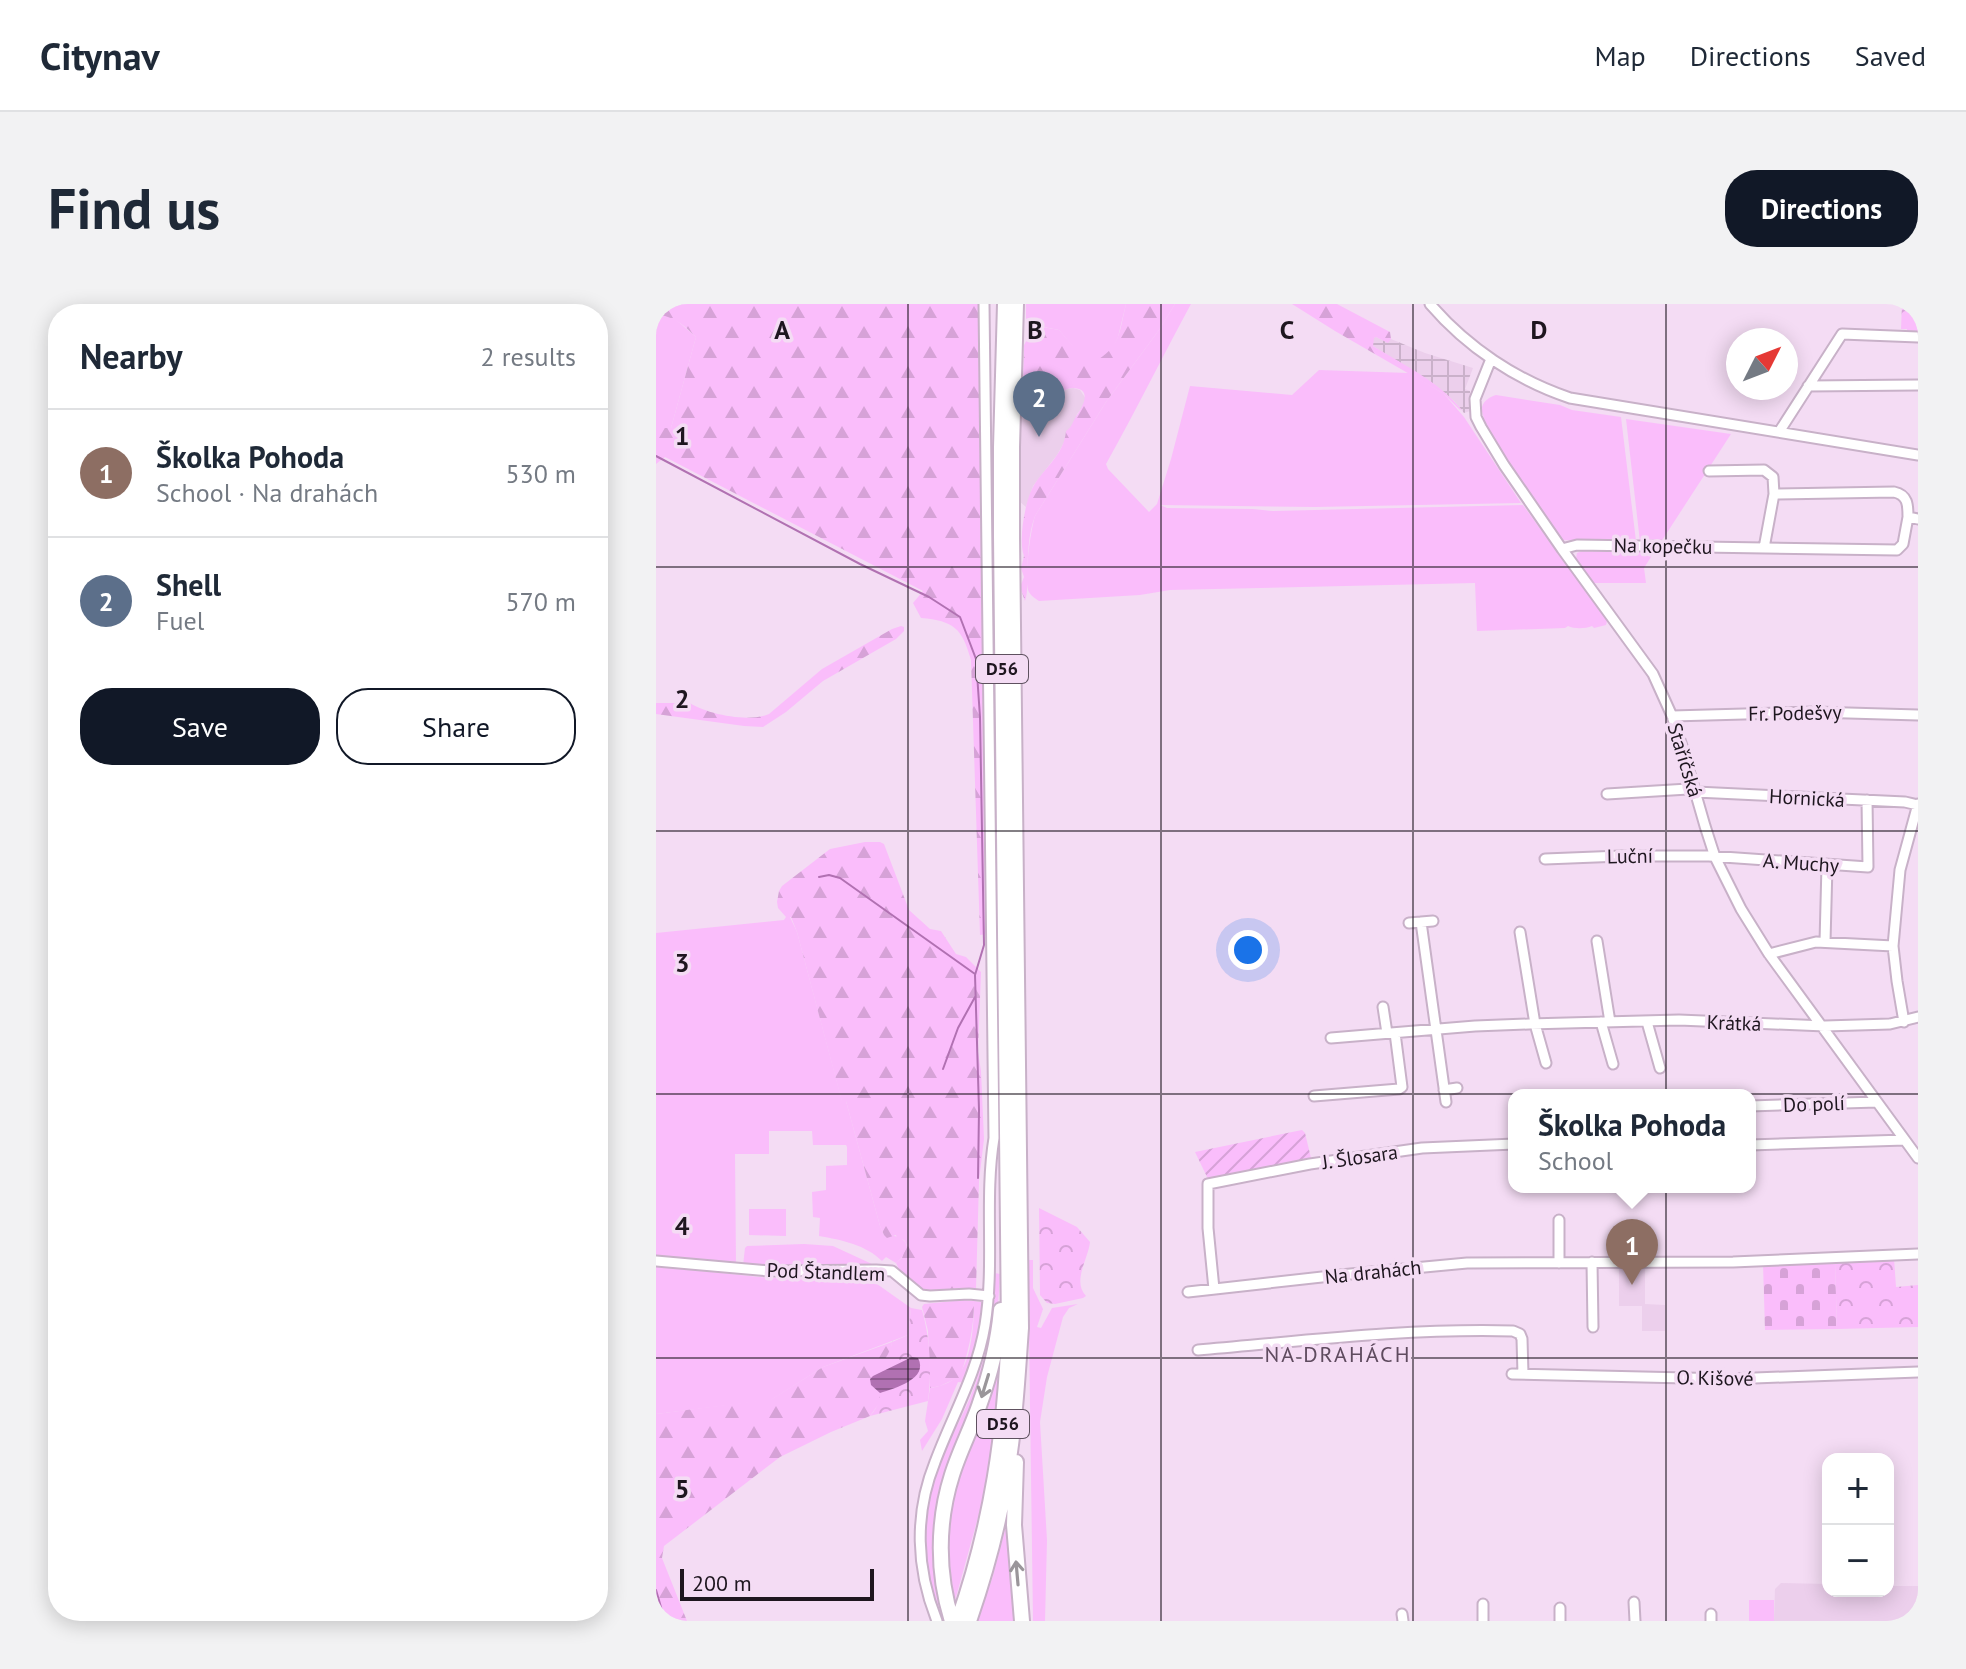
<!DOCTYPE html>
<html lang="en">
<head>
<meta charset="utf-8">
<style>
  body { margin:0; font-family:"PT Sans",sans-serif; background:#f2f2f3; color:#1f2937 }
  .controls { position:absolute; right:24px; bottom:24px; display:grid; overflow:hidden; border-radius:16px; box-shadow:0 4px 20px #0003 }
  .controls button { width:72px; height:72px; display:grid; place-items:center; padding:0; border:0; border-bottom:2px solid #e0e1e3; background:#fff; color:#1f2937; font:40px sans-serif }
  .compass { position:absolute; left:1070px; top:24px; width:72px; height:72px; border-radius:50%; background:#fff; box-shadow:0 4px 20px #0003; rotate:48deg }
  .scale { position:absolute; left:24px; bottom:20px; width:194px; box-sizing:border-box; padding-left:8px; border:4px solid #1e161f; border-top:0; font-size:22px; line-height:28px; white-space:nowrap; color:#1e161f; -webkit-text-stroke:6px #f4dcf4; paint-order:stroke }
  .you { position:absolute; left:592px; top:646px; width:28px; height:28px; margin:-20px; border:6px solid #fff; border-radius:50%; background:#1a73e8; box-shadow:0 0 0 12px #1a73e833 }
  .badge { display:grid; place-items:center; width:52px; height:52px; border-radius:50%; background:#111827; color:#fff; font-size:26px; font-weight:700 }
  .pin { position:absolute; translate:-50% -66px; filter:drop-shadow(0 2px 4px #0008) }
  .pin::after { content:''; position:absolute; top:42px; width:28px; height:24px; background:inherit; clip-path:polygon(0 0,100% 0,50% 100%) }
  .popup { position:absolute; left:852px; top:785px; width:248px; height:104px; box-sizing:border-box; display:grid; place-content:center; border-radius:16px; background:#fff; filter:drop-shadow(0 2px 6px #0005); font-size:26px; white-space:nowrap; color:#747a83 }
  .popup b { font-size:30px; color:#1f2937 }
  .popup::after { content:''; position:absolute; left:50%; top:100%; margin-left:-16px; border:16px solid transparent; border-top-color:#fff }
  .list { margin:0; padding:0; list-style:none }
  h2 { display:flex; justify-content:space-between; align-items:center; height:104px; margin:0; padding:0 32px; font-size:34px }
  h2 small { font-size:26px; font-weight:400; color:#747a83 }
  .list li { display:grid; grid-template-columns:52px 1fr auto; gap:24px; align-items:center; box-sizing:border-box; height:128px; padding:0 32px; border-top:2px solid #e0e1e3 }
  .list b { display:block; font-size:30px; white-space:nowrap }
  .list p { margin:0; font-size:26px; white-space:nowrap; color:#747a83 }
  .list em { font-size:26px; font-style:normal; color:#747a83 }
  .actions { display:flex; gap:16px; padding:24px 32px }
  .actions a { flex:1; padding:18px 0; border:2px solid #111827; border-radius:32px; text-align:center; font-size:28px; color:#111827 }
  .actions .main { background:#111827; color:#fff }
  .map { position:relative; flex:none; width:1262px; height:1317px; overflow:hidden; border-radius:32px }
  header { display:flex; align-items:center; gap:48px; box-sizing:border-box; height:112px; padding:0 40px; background:#fff; border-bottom:2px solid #e0e1e3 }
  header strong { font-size:38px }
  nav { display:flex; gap:44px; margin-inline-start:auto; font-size:28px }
  .intro { display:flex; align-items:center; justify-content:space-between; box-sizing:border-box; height:192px; padding:0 48px }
  h1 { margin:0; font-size:56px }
  .button { padding:20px 36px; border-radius:32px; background:#111827; color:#fff; font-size:28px; font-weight:700 }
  main { display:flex; gap:48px; padding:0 48px }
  aside { flex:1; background:#fff; border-radius:32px; box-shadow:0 4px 20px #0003 }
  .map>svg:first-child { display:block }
  .built { fill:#eccfec }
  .industrial { fill:url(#industrial-grid) }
  .grass { fill:#fabdfb }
  .forest { fill:url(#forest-firs) }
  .cemetery { fill:url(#cemetery-stones) }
  .park { fill:url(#park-crowns) }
  .garden { fill:url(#garden-furrows) }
  .water { fill:url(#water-rules) }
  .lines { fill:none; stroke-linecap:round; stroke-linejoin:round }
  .stream { stroke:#b171b2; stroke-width:2 }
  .minor-casing { stroke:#c8b1c8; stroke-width:13 }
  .highway-casing { stroke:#c8b1c8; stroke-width:18 }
  .minor { stroke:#fff; stroke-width:9 }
  .highway { stroke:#fff; stroke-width:14 }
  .oneway { stroke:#9a969a }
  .grid { fill:none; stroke:#1e161f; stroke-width:2; stroke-opacity:0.55 }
  .labels { text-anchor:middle; stroke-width:7; stroke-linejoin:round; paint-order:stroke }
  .shield { fill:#f4dcf4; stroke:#5e515f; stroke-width:2 }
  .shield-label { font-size:18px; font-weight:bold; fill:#1e161f }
  .street-label { font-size:20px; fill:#1e161f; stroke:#f4dcf4 }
  .neighbourhood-label { font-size:22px; letter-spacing:2px; fill:#5f4b5f; stroke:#f4dcf4 }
  .grid-label { font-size:26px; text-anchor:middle; font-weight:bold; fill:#1e161f; stroke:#f4dcf4; stroke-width:7; stroke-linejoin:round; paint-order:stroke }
</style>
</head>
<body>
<header>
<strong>Citynav</strong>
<nav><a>Map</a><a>Directions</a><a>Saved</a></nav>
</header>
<div class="intro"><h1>Find us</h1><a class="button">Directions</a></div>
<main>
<aside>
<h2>Nearby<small>2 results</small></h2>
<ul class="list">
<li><span class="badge" style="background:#8d6e63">1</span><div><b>Školka Pohoda</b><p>School · Na drahách</p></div><em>530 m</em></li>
<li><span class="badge" style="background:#5c6f8a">2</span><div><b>Shell</b><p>Fuel</p></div><em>570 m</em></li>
</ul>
<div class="actions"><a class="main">Save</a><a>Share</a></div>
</aside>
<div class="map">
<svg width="1262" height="1317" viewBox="0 0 1262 1317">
  <defs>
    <pattern id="industrial-grid" width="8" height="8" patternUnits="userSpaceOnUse" patternTransform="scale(2)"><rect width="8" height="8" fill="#eccfec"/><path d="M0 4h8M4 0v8" fill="none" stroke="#cab1ca"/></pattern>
    <pattern id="forest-firs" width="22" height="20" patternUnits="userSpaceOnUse" patternTransform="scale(2)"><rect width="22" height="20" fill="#fabdfb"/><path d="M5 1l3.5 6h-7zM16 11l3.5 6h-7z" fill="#d6a2d7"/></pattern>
    <pattern id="cemetery-stones" width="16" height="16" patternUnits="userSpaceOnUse" patternTransform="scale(2)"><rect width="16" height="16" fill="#fabdfb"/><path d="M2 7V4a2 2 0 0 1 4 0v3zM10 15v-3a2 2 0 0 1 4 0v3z" fill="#d6a2d7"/></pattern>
    <pattern id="park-crowns" width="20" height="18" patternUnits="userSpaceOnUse" patternTransform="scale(2)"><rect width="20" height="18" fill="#fabdfb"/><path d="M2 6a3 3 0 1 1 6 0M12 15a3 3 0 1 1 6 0" fill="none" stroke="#d6a2d7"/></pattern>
    <pattern id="garden-furrows" width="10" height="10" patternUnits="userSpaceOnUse" patternTransform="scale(2)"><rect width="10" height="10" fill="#fabdfb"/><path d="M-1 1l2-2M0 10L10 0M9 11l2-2" fill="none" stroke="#d6a2d7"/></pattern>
    <pattern id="water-rules" width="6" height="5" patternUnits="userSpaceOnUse" patternTransform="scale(2)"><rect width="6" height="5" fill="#b171b2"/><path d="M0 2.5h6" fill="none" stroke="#8f5c90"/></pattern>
  </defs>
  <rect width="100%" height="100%" fill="#f4dcf4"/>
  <path class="built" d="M367 78 376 85 399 94 408 86 417 84 424 86 430 95V98L421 110 417 122 411 127 409 137 401 151 377 182 370 203 363 197 364 94Z
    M963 962H989V1000L1009 1001V1027H986V1002H963Z
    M1125 1279 1172 1280V1287H1232V1282H1262V1302L1258 1317H1118L1119 1285Z"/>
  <path class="industrial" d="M720 33 731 38 735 35 769 49 817 64 809 85 814 87V107L808 109 798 97 784 85 717 42V34Z"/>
  <path class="grass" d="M370 0H470L462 33 455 48 443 56 430 53 419 45 403 26 378 21 370 15Z
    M519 0H535C506 53 480 107 450 160L452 165 493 208 501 200 515 155 534 82 636 91 663 66 753 69 788 90 808 113 865 199 659 203 504 201 511 204 597 205 617 207 867 201 951 317 950 321 938 324 936 322C929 325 918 325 912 322L909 324 821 327 819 279 514 286 484 291 383 297C379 294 375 292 373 288 367 278 375 224 379 212L450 98 503 26Z
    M3 10 18 14 40 33 15 124H0V11Z
    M840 91 904 101 916 106 965 113 980 237 955 235V237L907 236C893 217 821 120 826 103 828 96 834 93 840 91Z
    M970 115 1075 130 1005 238H984Z
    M931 245H1000L988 264 990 279H938L920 255 921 249Z
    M130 613H134L141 628 186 797H190L224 922 228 931C250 931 260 943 240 959L230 953 226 957C210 941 186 936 163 932L164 914 157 913 156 888 170 886V862L191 861V843L190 841H157L156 827H113V850H79L80 961 0 955V629L128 616Z
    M93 905H130V932L93 931Z
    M148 940 177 942 216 960V962H87L89 944 91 942Z
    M372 956H377V984L387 1005 381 1023 385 1024 396 1004 422 1000 413 1004 407 1013 391 1073 384 1118 391 1236 389 1317H377Z
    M0 962 112 974 198 975 221 980 255 1004 252 1031 167 1063 115 1096 0 1110Z
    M338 969 344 970 341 1018 325 1081 291 1167 287 1307 282 1309C278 1296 272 1282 269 1269 265 1247 268 1205 274 1184 284 1152 301 1124 314 1094 330 1055 339 1011 338 969Z
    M318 997 326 998C331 1021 317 1057 310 1079L302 1078 286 1115 266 1147 264 1136 272 1127 269 1117 274 1084C282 1083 291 1080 298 1075 316 1062 318 1018 318 997Z
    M344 1061 337 1137 326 1199 297 1304 293 1283 290 1224 301 1167 335 1089Z
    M350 1222H351L360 1317H320L336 1275Z
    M1093 1296H1118V1317H1093Z"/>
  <path class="forest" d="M0 0H324L325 260 328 319 331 630 324 631 315 356C306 324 298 317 265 314L257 299 267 287 9 153 0 160V124H15L40 33C29 22 17 11 0 11Z
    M470 0H519L503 26 450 98 379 212C372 230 372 252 371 271 371 280 372 288 369 297L364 283 368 273 365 264 368 252C362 237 369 199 376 185 386 165 408 152 410 127 417 122 416 118 421 111 427 102 437 84 416 84 406 85 402 93 392 94L367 78 368 41 376 27 381 22 403 26C417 41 421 51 443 55 465 41 464 24 470 0Z
    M636 0H681L734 28 735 35 732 39 720 33 718 34 717 42C748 61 782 77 805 105L804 106 788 90 679 27Z
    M245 322 248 323V327L240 335 167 377 130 408 107 423 88 422 0 410V399H20L31 397C48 410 93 419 113 410L166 365 236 325Z
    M209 538H224L228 540 253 606 274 625 285 627 300 650 310 653 325 668 322 748 325 767 328 835 323 877 320 985C284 989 258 999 240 959L246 954 251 941 248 936 241 934 240 931 231 934 228 931 224 922 190 797 186 798 141 628 135 613H130L122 604 121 598 123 587 126 582 174 545Z
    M308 996 318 997C318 1025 312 1051 302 1078L299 1075 284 1082 274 1084 272 1027 266 1003 268 1000Z
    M236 1038 235 1047 226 1063 224 1098 214 1112 175 1128 124 1153 8 1242 6 1254 31 1317H0V1110L116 1095 167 1063Z"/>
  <path class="cemetery" d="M1179 957 1181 1025 1109 1026 1107 960Z"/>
  <path class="park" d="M1246 0H1262V31H1251V25H1245Z
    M383 904 421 923 434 938C432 956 416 977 430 992L427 994 399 1000 391 999 384 991Z
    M1238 954 1240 983 1262 981V1023L1181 1025 1179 957Z
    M255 1004 266 1006C274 1034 276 1067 272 1097L214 1112C231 1093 220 1082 226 1062 229 1053 235 1048 236 1038L252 1031Z"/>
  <path class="garden" d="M646 826 649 829 655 854 653 858 553 877 539 848Z"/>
  <path class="water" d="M256 1053 262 1054C273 1075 239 1084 224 1089L215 1081 214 1075 217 1072Z"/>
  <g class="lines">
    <path class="stream" d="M0 152 204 260 273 293 304 313 320 355 324 413 328 641 319 671 323 806 322 874
      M163 573 173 571 184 574 319 670
      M287 765 302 724 319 693
      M0 1286 9 1317"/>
    <g class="minor-casing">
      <path id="minor" d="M774 0C811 43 860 76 914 94L1262 151
        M835 55 819 95 820 113 825 123 848 161 906 245 997 370 1016 412 1026 442 1049 522 1059 553 1085 605 1113 650 1262 854
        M1152 82 1262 81
        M1123 128 1186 30 1262 33
        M1053 167 1108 166 1117 173 1118 190 1108 244
        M1118 190 1238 188C1252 191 1252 201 1252 213
        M906 245 921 241 1241 246 1247 240 1252 213 1262 215
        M1016 412 1158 408 1262 411
        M951 490 1032 485 1040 488 1249 498 1262 501
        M889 555 965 552H1053L1212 563 1211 496
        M765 618 790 798
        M753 619 777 617
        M864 628 879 720 890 759
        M941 637 954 718
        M1169 638 1171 561
        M1113 650 1160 638 1237 642
        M727 703 731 729
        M945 718 957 760
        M991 718 1004 764
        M1248 718 1241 677 1237 642 1244 566 1262 500
        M675 734 819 722 873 720 1023 716 1169 722 1234 720 1262 713
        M788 786 801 784
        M658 792 743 785 746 783 739 729
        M1094 802 1221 798
        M1094 841 1249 836
        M903 916V959
        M0 957 113 967 220 966 236 967 265 991 274 992 313 990 333 992
        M936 958 937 1023
        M558 985 552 924V880L654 860 766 844 858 840
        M532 988 684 971 811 959 1077 958 1262 950
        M542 1046C647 1037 752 1024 857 1027L864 1030 866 1035 867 1070
        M856 1070 1073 1075 1262 1068
        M978 1298 979 1317
        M827 1300V1317
        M904 1304V1317
        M746 1310 747 1317
        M1055 1310V1317
        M281 1317C260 1265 258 1210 279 1158 296 1112 321 1070 329 1021 339 959 328 896 338 834L328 0"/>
    </g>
    <g class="highway-casing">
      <path id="highway" d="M360 1158 358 1221 366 1317
        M296 1317C281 1270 281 1218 296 1171 303 1148 315 1125 323 1102 334 1071 342 1039 345 1006
        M302 1317C336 1220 349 1129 353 1026L345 232V143L349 0
        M313 1317C332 1262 347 1205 354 1148 360 1107 362 1065 365 1024L356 233V143L360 0"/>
    </g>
    <use href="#minor" class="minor"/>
    <use href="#highway" class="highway"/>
  </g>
  <defs><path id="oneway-shaft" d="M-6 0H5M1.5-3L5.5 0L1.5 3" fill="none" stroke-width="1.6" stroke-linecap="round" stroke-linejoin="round" transform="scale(2)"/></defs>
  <g class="oneway">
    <use href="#oneway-shaft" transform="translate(329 1082) rotate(107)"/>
    <use href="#oneway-shaft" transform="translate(361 1269) rotate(-95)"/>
  </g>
  <path class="grid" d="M252 0V1317M505 0V1317M757 0V1317M1010 0V1317M0 263H1262M0 527H1262M0 790H1262M0 1054H1262"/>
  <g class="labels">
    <g class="shield">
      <rect x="320" y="351" width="52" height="28" rx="6"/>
      <rect x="321" y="1106" width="52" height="28" rx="6"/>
    </g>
    <g class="shield-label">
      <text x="346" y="371">D56</text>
      <text x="347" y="1126">D56</text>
    </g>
    <g class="street-label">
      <text transform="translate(1007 242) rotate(1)" y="7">Na kopečku</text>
      <text transform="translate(1139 409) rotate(-1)" y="7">Fr. Podešvy</text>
      <text transform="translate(1029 456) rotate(73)" y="7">Staříčská</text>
      <text transform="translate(1151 494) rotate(3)" y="7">Hornická</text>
      <text transform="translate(974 552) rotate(-1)" y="7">Luční</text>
      <text transform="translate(1145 559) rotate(4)" y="7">A. Muchy</text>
      <text transform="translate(1078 719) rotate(2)" y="7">Krátká</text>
      <text transform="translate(1158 800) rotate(-2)" y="7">Do polí</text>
      <text transform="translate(704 853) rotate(-8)" y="7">J. Šlosara</text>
      <text transform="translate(170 968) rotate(2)" y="7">Pod Štandlem</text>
      <text transform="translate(717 968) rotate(-6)" y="7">Na drahách</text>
      <text transform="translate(1059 1074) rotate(1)" y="7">O. Kišové</text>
    </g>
    <g class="neighbourhood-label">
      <text x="682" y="1058">NA DRAHÁCH</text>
    </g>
  </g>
  <g class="grid-label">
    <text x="126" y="35">A</text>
    <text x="379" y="35">B</text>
    <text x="631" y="35">C</text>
    <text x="883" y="35">D</text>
    <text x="26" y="141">1</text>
    <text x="26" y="404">2</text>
    <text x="26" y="668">3</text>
    <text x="26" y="931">4</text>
    <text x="26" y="1194">5</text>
  </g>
</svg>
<div class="controls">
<button>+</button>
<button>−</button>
</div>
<svg class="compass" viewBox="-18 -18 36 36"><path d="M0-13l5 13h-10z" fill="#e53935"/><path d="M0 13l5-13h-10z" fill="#747a83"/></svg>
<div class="scale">200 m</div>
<div class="you"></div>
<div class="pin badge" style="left:976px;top:981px;background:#8d6e63">1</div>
<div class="popup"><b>Školka Pohoda</b>School</div>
<div class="pin badge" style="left:383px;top:133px;background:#5c6f8a">2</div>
</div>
</main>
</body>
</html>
